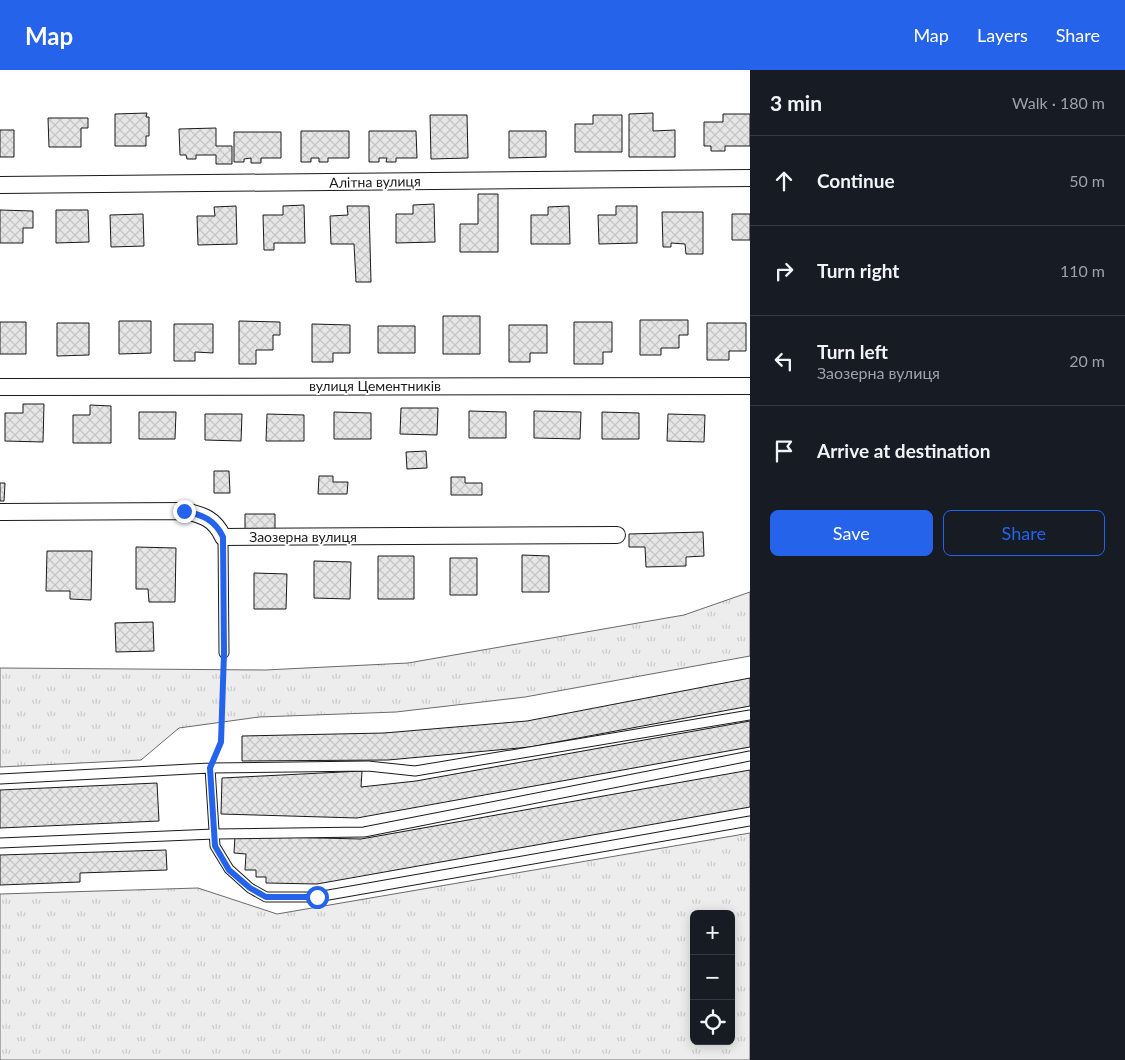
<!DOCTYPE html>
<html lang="en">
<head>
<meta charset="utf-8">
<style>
  body { margin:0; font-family:Lato,sans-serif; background:#242831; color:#f1f3f6 }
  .controls { position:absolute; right:15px; bottom:15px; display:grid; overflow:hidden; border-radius:8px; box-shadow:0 2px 12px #0003 }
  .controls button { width:45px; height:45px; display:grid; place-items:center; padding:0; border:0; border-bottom:1px solid #363941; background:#171b24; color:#f1f3f6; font:25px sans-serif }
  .stop { position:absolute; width:15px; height:15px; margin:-11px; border:4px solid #2563eb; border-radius:50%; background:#fff }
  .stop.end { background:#2563eb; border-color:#fff; box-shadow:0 1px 5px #0008 }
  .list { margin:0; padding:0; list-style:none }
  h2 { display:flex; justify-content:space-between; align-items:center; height:65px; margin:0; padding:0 20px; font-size:21px }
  h2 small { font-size:16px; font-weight:400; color:#9ea1a6 }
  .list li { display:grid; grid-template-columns:32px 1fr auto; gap:15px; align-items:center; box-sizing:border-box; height:90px; padding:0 20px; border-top:1px solid #363941 }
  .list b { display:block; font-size:19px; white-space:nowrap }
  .list p { margin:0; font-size:16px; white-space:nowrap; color:#9ea1a6 }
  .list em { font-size:16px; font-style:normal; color:#9ea1a6 }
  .actions { display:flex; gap:10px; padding:15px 20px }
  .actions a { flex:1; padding:11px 0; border:1px solid #2563eb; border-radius:8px; text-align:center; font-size:18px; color:#2563eb }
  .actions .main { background:#2563eb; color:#fff }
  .icon { flex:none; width:28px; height:28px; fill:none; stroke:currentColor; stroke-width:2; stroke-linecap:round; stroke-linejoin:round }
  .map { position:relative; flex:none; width:750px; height:990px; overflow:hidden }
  header { display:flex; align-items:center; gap:30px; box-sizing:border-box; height:70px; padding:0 25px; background:#2563eb; color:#fff }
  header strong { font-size:24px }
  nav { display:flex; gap:28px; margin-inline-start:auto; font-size:18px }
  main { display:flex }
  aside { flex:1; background:#171b24 }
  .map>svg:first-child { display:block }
  .grass { fill:url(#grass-tufts); stroke:#6a6a6a; fill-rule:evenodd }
  .building { fill:url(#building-cross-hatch); stroke:#1a1a1a }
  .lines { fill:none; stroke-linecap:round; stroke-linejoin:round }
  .service-casing { stroke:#1a1a1a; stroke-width:11 }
  .minor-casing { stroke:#1a1a1a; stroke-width:18 }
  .path { stroke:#5f5f5f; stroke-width:3; stroke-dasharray:4 2.5; stroke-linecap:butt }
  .service { stroke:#fff; stroke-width:9 }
  .minor { stroke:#fff; stroke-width:16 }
  .route { stroke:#2563eb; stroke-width:6 }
  .labels { text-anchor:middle; stroke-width:4; stroke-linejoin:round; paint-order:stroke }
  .street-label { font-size:14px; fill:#1a1a1a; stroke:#fff }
</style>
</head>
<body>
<header>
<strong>Map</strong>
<nav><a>Map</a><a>Layers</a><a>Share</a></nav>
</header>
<main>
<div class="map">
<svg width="750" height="990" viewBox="0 0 750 990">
  <defs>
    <pattern id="grass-tufts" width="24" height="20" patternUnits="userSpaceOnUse" patternTransform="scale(1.25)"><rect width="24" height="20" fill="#ededed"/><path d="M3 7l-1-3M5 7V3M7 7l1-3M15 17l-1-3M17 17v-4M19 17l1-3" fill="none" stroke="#cbcbcb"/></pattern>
    <pattern id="building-cross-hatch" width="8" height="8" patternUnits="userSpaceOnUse" patternTransform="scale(1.25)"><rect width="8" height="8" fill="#e6e6e6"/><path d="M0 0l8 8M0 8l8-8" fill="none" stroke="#c5c5c5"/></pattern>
  </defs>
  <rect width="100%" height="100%" fill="#fff"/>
  <path class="grass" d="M750 522V586L525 627 396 642 259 647 179 658 141 690 0 697V598L265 600 408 593 684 545Z
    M750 763V990H0V824L198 818 277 844ZM694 844H731V971H694Z"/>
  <path class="building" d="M147 43 146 47H149V66H146V76H115V44Z
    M653 43V61L675 60V87H629V44Z
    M723 44H750V76H725V81H711V76H704V52H723Z
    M430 45H467L468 88 431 89Z
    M593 45H622V82H575V54H593Z
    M48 48H88V58H81V77H49Z
    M216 58V76H232V94H216V85H196V89H187L186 85H180L179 59Z
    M0 60H14V87H0Z
    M301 61H349V88H328V92H319V88H311V92H301Z
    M369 61H416L417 88H396V92H386L387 88H379V92H369Z
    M509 61H546V87L509 88Z
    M234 62H281V88H261V93H251V88L244 89V92H234Z
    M478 124H498V182H460V154H478Z
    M434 134 435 172 396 173V144H413V135Z
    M304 135 305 173H274V180H264L263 145H283V136Z
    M236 136 237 174 198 175 197 146H215L214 137Z
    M347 136H369L371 212H356L354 174H331L330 146 348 145Z
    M569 136 570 174H531V145H548V137Z
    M616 136H637V173L599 174 598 145H616Z
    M0 140 33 141V158H23V173H0Z
    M56 140H88L89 172 56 173Z
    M662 142H703V184H686L685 174 671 173V177H663Z
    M143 144 144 176 111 177 110 145Z
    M732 144H750V170H732Z
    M443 246H480V284H443Z
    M640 250H688V265H679V278H661V285H640Z
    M119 251H151V283L119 284Z
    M239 251 280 252V265H273V280H256V294H239Z
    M0 252H26V284H0Z
    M574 252H612V282H603V294H574Z
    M57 253H89V285L57 286Z
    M707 253H746V281H729V290H707Z
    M174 254H213V283L195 282V291H174Z
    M312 254 350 255V283H333V292H312Z
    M509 255H547V283H530V292H509Z
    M378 256H415V283H378Z
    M23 334H44L43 372 5 371V343H23Z
    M90 335 111 336V373H73V345H90Z
    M401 338H438L437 365 400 364Z
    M469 341 506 342V368H469Z
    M534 341 581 342 580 369 534 368Z
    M139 342H176L175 369H139Z
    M334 342 371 343V369H334Z
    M602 342 639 343V369H602Z
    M205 344H242L241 371 205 370Z
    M267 344 304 345V371H266Z
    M668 344 705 345 704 372 667 371Z
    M426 381 427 398 407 399 406 382Z
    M214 401H229L230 423H214Z
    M319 406H333V412H348L347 424H318Z
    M451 407H465V413H482V425H451Z
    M0 413H5L4 431H0Z
    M245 444H275V459H245Z
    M703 462 704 486 686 487V496L646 497 645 477H629V464Z
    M136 477 176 478 175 532H149L148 519H136Z
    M47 481H92L91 530 70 529V521H46Z
    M522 485 549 486V522H522Z
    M378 486H414V529H378Z
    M450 488H477V525H450Z
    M314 491 351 492 350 529 314 528Z
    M254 503 287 504 286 539H254Z
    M153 552 154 581 116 582 115 553Z
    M750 608V636L530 677 388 690 242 691V666L384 663 527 651Z
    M750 651V677L357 748 221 744 222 708 362 701 361 717 416 711Z
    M750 700V737L317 814 266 813V807H256V800H245L246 784 234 783 235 766 361 769Z
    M157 713 159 751 0 758V720Z
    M166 780 167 800 80 803V812L0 815V785Z"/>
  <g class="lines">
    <g class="service-casing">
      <path id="service" d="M223 467 224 583
        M210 698 215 776 229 799 250 818 266 827H317L750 751
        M0 709 210 698 368 696 415 701 750 645
        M0 773 214 764 364 762 750 686"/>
    </g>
    <g class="minor-casing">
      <path id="minor" d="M0 115 750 108
        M0 317 750 316
        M0 442 185 441C203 445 215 449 223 467L617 465"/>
    </g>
    <path class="path" d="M215 686 221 672 223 596"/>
    <use href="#service" class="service"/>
    <use href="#minor" class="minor"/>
  </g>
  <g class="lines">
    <path class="route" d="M184 441C203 445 215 450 223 467L224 583 221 672 210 698 215 776 229 800 250 818 266 827H317"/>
  </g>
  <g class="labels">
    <g class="street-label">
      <text transform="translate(375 112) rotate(-1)" y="5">Алітна вулиця</text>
      <text x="375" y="321">вулиця Цементників</text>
      <text x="303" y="472">Заозерна вулиця</text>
    </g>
  </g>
</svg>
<div class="controls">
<button>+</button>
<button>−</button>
<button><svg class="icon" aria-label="locate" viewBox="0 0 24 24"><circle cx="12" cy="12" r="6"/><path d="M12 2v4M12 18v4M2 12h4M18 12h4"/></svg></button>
</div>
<div class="stop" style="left:317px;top:827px"></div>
<div class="stop end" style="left:184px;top:441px"></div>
</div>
<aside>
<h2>3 min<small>Walk · 180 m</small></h2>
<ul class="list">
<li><svg class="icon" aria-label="ahead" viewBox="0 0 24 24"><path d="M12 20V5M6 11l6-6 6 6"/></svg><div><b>Continue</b></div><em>50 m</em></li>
<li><svg class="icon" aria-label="right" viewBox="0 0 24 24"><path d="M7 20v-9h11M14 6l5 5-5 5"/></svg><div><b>Turn right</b></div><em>110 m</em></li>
<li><svg class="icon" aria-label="left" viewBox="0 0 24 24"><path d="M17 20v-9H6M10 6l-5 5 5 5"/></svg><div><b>Turn left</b><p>Заозерна вулиця</p></div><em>20 m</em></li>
<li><svg class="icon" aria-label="arrive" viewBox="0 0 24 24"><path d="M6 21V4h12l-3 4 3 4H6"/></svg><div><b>Arrive at destination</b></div></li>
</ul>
<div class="actions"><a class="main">Save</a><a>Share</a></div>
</aside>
</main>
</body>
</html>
